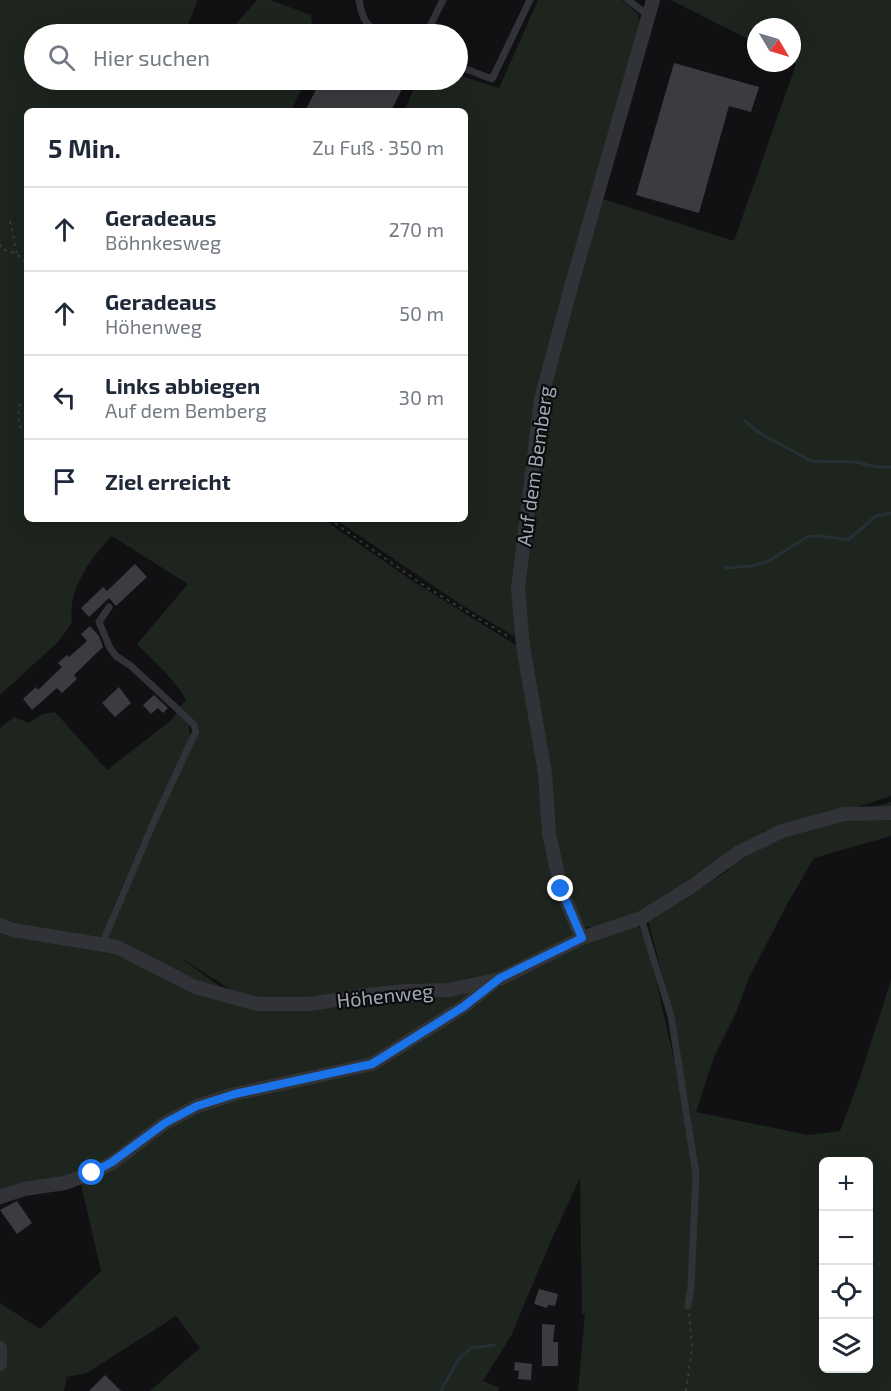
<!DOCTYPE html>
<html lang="de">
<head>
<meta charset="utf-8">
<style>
  body { margin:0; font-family:"Exo 2",sans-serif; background:#f2f2f3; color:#1f2937 }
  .controls { position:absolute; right:18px; bottom:18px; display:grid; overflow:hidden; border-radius:9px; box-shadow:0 6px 24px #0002 }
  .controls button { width:54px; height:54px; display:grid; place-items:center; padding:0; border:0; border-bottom:2px solid #e0e1e3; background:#fff; color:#1f2937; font:30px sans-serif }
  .compass { position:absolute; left:747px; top:18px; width:54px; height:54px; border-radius:50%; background:#fff; box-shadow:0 6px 24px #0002; rotate:128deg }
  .stop { position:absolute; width:18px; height:18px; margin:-14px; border:4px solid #1a73e8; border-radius:50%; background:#fff }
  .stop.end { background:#1a73e8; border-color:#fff; box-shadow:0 2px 6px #0008 }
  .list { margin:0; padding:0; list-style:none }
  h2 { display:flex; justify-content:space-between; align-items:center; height:78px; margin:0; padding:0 24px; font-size:26px }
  h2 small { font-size:20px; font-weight:400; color:#747a83 }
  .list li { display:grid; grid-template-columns:39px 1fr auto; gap:18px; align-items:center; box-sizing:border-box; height:84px; padding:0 24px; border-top:2px solid #e0e1e3 }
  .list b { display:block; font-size:22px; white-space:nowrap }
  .list p { margin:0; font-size:20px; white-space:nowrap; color:#747a83 }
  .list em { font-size:20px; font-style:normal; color:#747a83 }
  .icon { flex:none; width:33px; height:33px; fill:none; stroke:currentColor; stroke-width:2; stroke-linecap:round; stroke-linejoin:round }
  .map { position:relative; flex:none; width:891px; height:1391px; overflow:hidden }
  .search { position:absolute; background:#fff; box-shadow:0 6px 24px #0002; left:24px; top:24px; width:444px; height:66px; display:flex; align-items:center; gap:15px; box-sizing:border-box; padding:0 21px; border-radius:33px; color:#747a83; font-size:22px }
  .panel { position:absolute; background:#fff; box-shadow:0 6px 24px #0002; left:24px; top:108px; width:444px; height:414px; border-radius:9px }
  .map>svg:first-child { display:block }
  .green { fill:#1d251e; fill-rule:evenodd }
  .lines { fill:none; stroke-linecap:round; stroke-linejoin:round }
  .stream { stroke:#272f36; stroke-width:3 }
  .building { fill:#3b3c40 }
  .path { stroke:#383a3f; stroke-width:2; stroke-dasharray:3 4.5; stroke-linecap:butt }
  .lane { stroke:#323338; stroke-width:7 }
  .street { stroke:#323338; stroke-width:14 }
  .route { stroke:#1a73e8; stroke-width:8 }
  .labels { text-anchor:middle; stroke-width:4.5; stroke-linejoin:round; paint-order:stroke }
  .street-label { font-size:20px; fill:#a2a7b4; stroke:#0c0c0e }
</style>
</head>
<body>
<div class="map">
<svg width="891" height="1391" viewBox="0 0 891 1391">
  <rect width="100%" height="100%" fill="#111113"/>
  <path class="green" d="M0 0H198L184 34H34V80H306L291 111H27V519H323L414 582 519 647 574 929 572 936 499 974 479 980 310 1000 262 998 241 996 178 956 248 1007 474 990 571 949 638 926 643 933 656 980 694 1147 690 1111 667 993 648 920 690 896 726 872 738 859 772 839 891 802V836L814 858 785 908 748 980 736 1013 714 1057 696 1112 808 1135 840 1131 859 1080 891 980V1391H578L585 1314H582L580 1178 550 1243 511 1336 483 1381 499 1388 498 1391H150L200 1348 176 1316 87 1373 67 1377 64 1391H0V1303L40 1329 101 1271 80 1180 91 1173 0 1195V728L14 717 29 723 43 714 55 712 107 770 169 722 177 713 189 725 190 736 148 826 111 913 116 916 164 805 200 729 179 708 186 700 180 690 165 672 137 644 188 584 112 536C90 559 68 588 72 622L59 641 0 695ZM824 1162H868V1368H824Z
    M257 0H270L311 15 313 34H227Z
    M538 0H622L638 14 640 28 546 405 600 198 734 241 796 64 792 61V27H756V43L671 0H891V796C878 800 865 805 852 808 823 815 795 818 768 830 720 851 685 892 637 912 620 920 603 929 585 927 574 912 574 896 565 885L522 641 460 604 335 519H465V111H404L418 80H458V75L499 88Z"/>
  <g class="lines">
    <path class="stream" d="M745 421 758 432 811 461 856 462 876 467H891
      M725 568 751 566 769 561 807 537 821 536 848 540 876 516 891 513
      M441 1391 457 1361 471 1348 494 1345"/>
  </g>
  <path class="building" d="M674 63 759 87 751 112 729 106 699 213 636 195Z
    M321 80H384L402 89 391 111H305Z
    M135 564 147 577 116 606 109 598 89 617 81 608 103 587 107 591Z
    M90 626 99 636 103 647 74 675 77 679 62 693 57 688 32 710 23 699 36 687 38 690 62 667 58 663 67 655 69 657 87 641 81 634Z
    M119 687 131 703 115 717 102 703Z
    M154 695 168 708 163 713 158 708 151 714 143 705Z
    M17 1201 32 1223 17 1234 0 1210Z
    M539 1289 558 1294 555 1306 548 1305 547 1308 534 1304Z
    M542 1324 555 1325 553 1342H558V1366H542Z
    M515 1362 532 1364 531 1380 518 1379 519 1371 514 1370Z
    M105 1375 121 1391H89Z"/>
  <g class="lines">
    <path class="path" d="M10 221 17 254
      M0 244 2 249 17 254 27 264
      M27 400 19 406C18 417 17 428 27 434
      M329 519 426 587 511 638
      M686 1391 692 1348 689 1314"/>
    <path class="lane" d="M359 0C362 16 365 27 381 34
      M628 0 649 16
      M426 34 443 0
      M458 66 492 79 530 0
      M641 918 671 1016 696 1174 691 1287 688 1306
      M102 944 154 821 196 731 194 725 185 716 131 666 116 656 110 648 99 622 109 607"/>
    <path class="street" d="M0 925 13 930 117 947 195 987 258 1004H309L369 995 408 991 449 990 500 979 582 938 641 918 694 885 739 852 782 831 844 814 891 813
      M582 938 561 889 549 833 545 773 523 646 518 589 541 399 571 287 653 0
      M0 1197 24 1189 65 1183 92 1173 112 1163 165 1123 197 1106 235 1094 372 1064 463 1007 493 983
      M0 1348V1364"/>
  </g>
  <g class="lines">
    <path class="route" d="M92 1173 112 1162 165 1123 197 1106 235 1094 372 1064 463 1007 500 978 582 938 561 889"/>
  </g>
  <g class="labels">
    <g class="street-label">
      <text transform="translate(535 466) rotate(-82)" y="7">Auf dem Bemberg</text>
      <text transform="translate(385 996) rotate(-6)" y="7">Höhenweg</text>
    </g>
  </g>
</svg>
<div class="controls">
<button>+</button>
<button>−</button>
<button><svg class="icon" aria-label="locate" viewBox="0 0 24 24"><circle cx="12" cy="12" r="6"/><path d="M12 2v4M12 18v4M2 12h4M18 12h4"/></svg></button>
<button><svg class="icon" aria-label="layers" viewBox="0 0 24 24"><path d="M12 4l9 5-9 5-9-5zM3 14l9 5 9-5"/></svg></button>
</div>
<svg class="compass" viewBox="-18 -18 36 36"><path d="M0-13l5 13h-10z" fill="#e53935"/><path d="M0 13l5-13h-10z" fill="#747a83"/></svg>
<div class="stop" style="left:92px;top:1173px"></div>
<div class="stop end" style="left:561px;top:889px"></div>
<div class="search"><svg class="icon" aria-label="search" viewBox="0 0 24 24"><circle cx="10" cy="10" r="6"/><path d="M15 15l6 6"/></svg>Hier suchen</div>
<section class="panel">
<h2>5 Min.<small>Zu Fuß · 350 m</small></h2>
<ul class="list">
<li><svg class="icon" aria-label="ahead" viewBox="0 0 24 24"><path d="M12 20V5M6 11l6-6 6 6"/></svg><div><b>Geradeaus</b><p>Böhnkesweg</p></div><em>270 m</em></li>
<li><svg class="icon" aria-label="ahead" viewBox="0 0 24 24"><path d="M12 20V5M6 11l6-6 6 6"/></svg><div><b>Geradeaus</b><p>Höhenweg</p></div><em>50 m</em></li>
<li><svg class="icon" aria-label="left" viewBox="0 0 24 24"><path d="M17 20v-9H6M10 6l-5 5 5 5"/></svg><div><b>Links abbiegen</b><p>Auf dem Bemberg</p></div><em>30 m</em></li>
<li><svg class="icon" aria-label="arrive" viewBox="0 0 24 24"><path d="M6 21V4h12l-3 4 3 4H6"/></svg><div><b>Ziel erreicht</b></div></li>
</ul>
</section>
</div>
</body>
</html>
